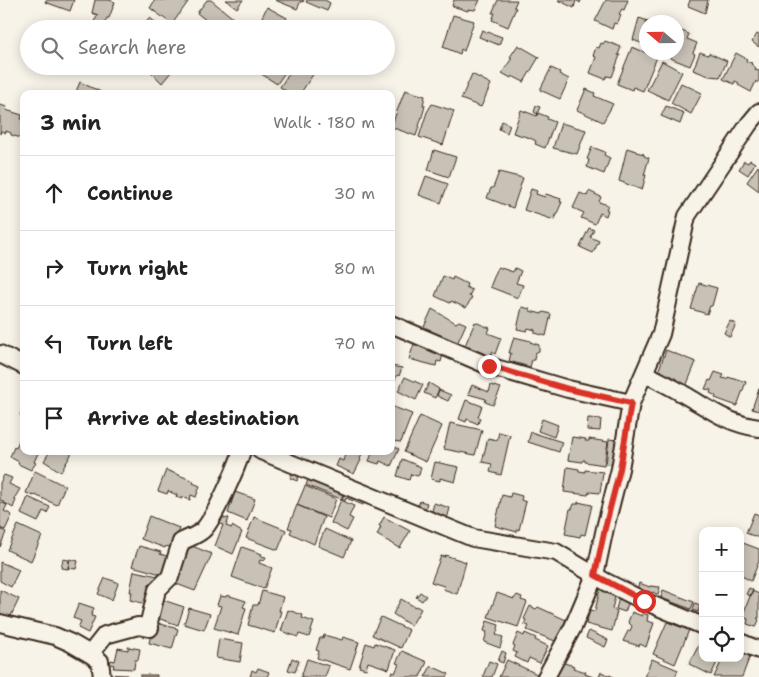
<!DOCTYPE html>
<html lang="en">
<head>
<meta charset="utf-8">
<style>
  body { margin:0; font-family:"Shantell Sans",sans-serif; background:#f2f2f2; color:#222 }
  .controls { position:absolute; right:15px; bottom:15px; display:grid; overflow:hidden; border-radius:10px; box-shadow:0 2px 12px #0003 }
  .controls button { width:45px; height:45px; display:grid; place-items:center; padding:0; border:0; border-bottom:1px solid #e0e0e0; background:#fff; color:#222; font:25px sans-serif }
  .compass { position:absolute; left:639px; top:15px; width:45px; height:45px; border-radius:50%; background:#fff; box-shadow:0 2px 12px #0003; rotate:290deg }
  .stop { position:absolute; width:15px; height:15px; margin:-11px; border:4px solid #d93025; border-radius:50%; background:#fff }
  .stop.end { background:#d93025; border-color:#fff; box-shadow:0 1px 5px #0008 }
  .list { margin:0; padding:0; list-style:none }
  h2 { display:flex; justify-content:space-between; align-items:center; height:65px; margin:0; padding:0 20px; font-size:21px }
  h2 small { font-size:16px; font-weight:400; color:#767676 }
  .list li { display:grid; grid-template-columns:32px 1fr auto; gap:15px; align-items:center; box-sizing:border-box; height:75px; padding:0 20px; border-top:1px solid #e0e0e0 }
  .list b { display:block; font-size:19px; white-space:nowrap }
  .list em { font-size:16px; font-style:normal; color:#767676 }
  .icon { flex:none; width:28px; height:28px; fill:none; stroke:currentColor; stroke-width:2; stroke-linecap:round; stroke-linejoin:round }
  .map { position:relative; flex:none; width:759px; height:677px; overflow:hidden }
  .search { position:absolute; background:#fff; box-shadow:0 2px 12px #0003; left:20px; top:20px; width:375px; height:55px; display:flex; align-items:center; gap:12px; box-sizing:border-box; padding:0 18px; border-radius:28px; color:#767676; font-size:19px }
  .panel { position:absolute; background:#fff; box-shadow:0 2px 12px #0003; left:20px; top:90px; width:375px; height:365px; border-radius:10px }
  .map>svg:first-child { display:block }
  .building { fill:#c8c1b6; stroke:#3b2a1e }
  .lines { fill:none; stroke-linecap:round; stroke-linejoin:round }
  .minor-casing { stroke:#3b2a1e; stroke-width:20 }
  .minor { stroke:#f7f3e8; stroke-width:16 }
  .route { stroke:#d93025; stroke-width:6 }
</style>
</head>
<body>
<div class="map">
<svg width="759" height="677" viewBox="0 0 759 677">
  <rect width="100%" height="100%" fill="#f7f3e8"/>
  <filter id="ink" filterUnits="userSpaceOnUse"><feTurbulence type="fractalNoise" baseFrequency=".02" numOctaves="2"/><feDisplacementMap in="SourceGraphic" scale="10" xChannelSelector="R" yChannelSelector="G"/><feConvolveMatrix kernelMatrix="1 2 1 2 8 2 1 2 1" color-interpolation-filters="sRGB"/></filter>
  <g filter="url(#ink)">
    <path class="building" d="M46 0H74L70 11 45 2Z
      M95 0H109L115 2 109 18H107L103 27 93 23 98 15 92 13Z
      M155 0H185L188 2 172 24 150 8Z
      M207 0H211L233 18 224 29H217L197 13Z
      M226 0H243L237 8Z
      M275 0H304L303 2 301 1 297 9Z
      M307 0H325L330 3 327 11 306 2Z
      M454 0H480L475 10 468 9V11L452 6Z
      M498 0H517L514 7 516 8 508 27 492 20 495 13H492Z
      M558 0H581L580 3 576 0 574 8Z
      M606 0H628L624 10 622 9 619 14 621 15 617 24 614 23 612 29 595 21Z
      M690 0H708L705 13 688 6Z
      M267 7 287 18 281 29H256L263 18 262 17Z
      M453 15 474 21 464 51 461 49 460 54 443 47Z
      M150 18 162 28V29H139Z
      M639 18 651 22H646V45L633 40Z
      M291 20 299 24 298 26 304 29H286Z
      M186 22 195 29H180Z
      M482 30 502 37 499 45 479 37Z
      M682 31 689 34 687 39 697 43 693 53 695 54 690 66 670 58 672 52H676V44Z
      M757 34 759 35V47L752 42Z
      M605 41 621 47 618 55H620L612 77 607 76 605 79 590 73 596 57 593 56 596 47 599 48 601 43 603 44Z
      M518 45 539 57 524 82 512 76 511 78 502 73 512 58 510 57Z
      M632 47 657 57 643 91 633 87 632 90 617 84Z
      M700 52 708 55 709 53 727 61 720 77 709 76 693 70Z
      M736 53 747 59 746 61 752 63 751 64 756 68 755 70 759 71V81L758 83 756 81 751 92 738 85 739 83 735 81 734 84 723 79Z
      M662 61 682 72 668 100 647 90Z
      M153 66H176L162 83 149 70Z
      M249 66H289L277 84Z
      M294 66H303L314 73 300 94H291L280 87Z
      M551 68 560 72 559 74 569 79 560 99 540 90Z
      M472 74 491 84 481 107 461 99Z
      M80 82 101 92V94H75Z
      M681 83 702 93 691 114 671 103Z
      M586 89 595 93 594 96 613 104 603 122 577 110Z
      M405 90 425 96 423 105H425L424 110 416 136 391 127Z
      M432 104 454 111 443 145 419 137 427 112Z
      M0 105 7 107 6 110 22 115 21 119 24 120V130L21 138 11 135V133L6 131V133L1 131 0 134Z
      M536 106 540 107 537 114 534 112Z
      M666 106 684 113 680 124 661 116Z
      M521 110 537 116 538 113 548 117 547 119 555 122 545 148 535 144 536 141 530 138 513 133Z
      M502 121 510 125 507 133 499 129Z
      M561 123 586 130 577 154 553 148Z
      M592 147 605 152 604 155 610 158 604 174 587 167 589 160 587 159Z
      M627 148 636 151V152L644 154V156L649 158 644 175H646L642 190 619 181Z
      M434 150 456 157 449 177 428 170Z
      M750 160 755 163 748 175 739 169 744 161 748 163Z
      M758 166 759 167V191L747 182Z
      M499 172 523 178 513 208 487 198 491 188H493Z
      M426 176 448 184 441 203 419 195Z
      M531 189 537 191 536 194 545 197 546 194 561 199 560 202H562L554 220 524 210Z
      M589 191 601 197 599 202 608 205 606 209 608 210 606 216 600 213 595 224 581 218 584 213 573 208 580 193 587 196Z
      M589 228 594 230 590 237 599 241 593 253 580 247Z
      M498 267 513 272 515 268 521 271 516 283 523 285 518 298 490 287Z
      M443 276 452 280 453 277 467 284 466 287 472 290 469 296 472 297 466 308 451 301 450 303 435 296Z
      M699 283 717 288 712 306H710L707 314 691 309Z
      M522 307 530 309V311L542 314 543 312 551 314 546 336 535 333V330L528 328 527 331 517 329Z
      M432 309 456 323 459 321 466 324 456 346 449 340 430 332 431 330 424 327Z
      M730 321 736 324 730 337 724 333Z
      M475 322 490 328 488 333 501 338 495 354 492 352 490 359 482 356 483 353 477 351 476 354 463 350Z
      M514 337 531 341 530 342 539 345V351L535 353 534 360H532L530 367 509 361 511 353H509Z
      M414 344 440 351 443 354 441 362 437 361 436 366 409 359Z
      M666 350 696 362 685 389 658 372Z
      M391 362V366L402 368 399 376 397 375 395 380 393 379 391 383Z
      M715 372 724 375 722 378 727 379 728 377 734 379V378L746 382 737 406 715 398 716 396 710 393 711 390 705 389 709 380 711 381Z
      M405 377 423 385 416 400 398 391Z
      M429 383 439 389 435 398 424 393Z
      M472 385 489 392 491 385 501 388 493 405 485 402 486 399 468 394Z
      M759 388V411L752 409Z
      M439 390 451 395 448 401 437 396Z
      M24 400V417L20 415 24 407 21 405Z
      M466 400 482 406 478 417 480 418 478 424 467 419 466 422 459 419Z
      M391 406 412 414 401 442 391 441Z
      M420 416 442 426 426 462 404 452Z
      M588 418 601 419 600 431 587 430Z
      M542 419 558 425 554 437 538 431Z
      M450 423 482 430 475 455 444 449Z
      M24 427V451H39L34 462 36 463 31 470 18 464 19 462 10 457 14 447 16 448Z
      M499 432 510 435 501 475 490 472 492 464 482 462 488 438 497 440Z
      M531 432 562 442 559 452 528 442Z
      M572 437 586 439 585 441H589V439L608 442 604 465 585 462V460H583L582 462 568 460Z
      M609 439 617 440 613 465 606 464Z
      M391 445 399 449 391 466 380 461 379 464 369 461 373 451H391Z
      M50 451H73L61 472 44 461Z
      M346 451H363L360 459 361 460 354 474 336 466 339 459 343 461Z
      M402 459 421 467 419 475 417 476 411 474 409 480 397 476Z
      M435 462 459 467 455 482 440 478V481L431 479Z
      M567 467 579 469V471L585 472V470L603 472 600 493 589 492 588 495 564 492Z
      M166 470 194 481 193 483 200 486 196 497 191 495 190 500 183 497 182 499 176 497 177 495 168 491 167 494 158 491Z
      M35 471 65 486 57 505 35 495 34 496 26 493Z
      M293 471 300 473 297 481 290 478Z
      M4 475 12 478 9 484 20 489 14 499 16 500 13 508 0 500V483Z
      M310 475 345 489 341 499 306 485Z
      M305 486 336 499 329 518 297 505Z
      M346 490 365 499 363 505 346 498 345 501 342 499Z
      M235 492 255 499 247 521 228 513Z
      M511 493 522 496 521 500 526 502 519 530 517 529V532L495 526 502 495 510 497Z
      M28 497 50 507 47 513 43 511 38 522 21 514Z
      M341 500 354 506 349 517 353 519 347 531 331 523Z
      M420 501 427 503 424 513 416 510Z
      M0 502 7 505 4 511 12 515 5 530 0 528Z
      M578 502 592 505 585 535 581 534 580 537 565 534 570 509H572L574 504H578Z
      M434 503 450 508 447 519 431 515Z
      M297 505 324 517 314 544 290 533 292 529 288 528Z
      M754 513 759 515V538L746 533Z
      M149 516 179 528 175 549 166 546 165 548 141 539Z
      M223 517 226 519 227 518H229L226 526 232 528V526L242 532 233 554 215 546 223 525 220 524Z
      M254 517 286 530 278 550 246 538Z
      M384 517 410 531 400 548 377 535 381 527 379 526Z
      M18 525 42 536 31 561 7 550Z
      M0 529 6 532 0 547Z
      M325 529 351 541 344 557 318 546Z
      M743 543 759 549V561L751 581 740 575V549Z
      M187 544 212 554 195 591 174 583Z
      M139 546 161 552 160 554 174 558 168 576 132 566Z
      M242 547 262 554 261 556 266 557 264 561 260 560 259 563 272 568 264 589 232 577Z
      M445 555 466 562 457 594 443 589 444 586 431 582 441 556 445 557Z
      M63 559 69 560 68 569 61 568Z
      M70 559 78 561 76 569 68 568Z
      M0 562 19 570 11 587 0 581Z
      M134 571 158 576 150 605 130 600 132 592H130Z
      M105 578 117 582 118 584 112 600 98 594Z
      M639 583 650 587V586L660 587 658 595 653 592V593L637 589Z
      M749 588 753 590 751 596 746 594Z
      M600 589 616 593 612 609 617 611 612 631 586 624 590 610 595 611Z
      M0 590 19 599 8 622 0 618Z
      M663 590 694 602 691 609 661 598Z
      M262 591 283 597 279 611H281L275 633 248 625 253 605H258Z
      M752 591 759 594V618H757L759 620 756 627 747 624 748 619 742 617Z
      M420 592 426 596 422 601 416 597Z
      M497 593 514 599 517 595 522 597 521 600 527 602 518 627 488 617Z
      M227 595 246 601 243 607 246 608 238 635 214 628 221 606 217 605 220 596 226 597Z
      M619 598 629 601 625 612 616 609Z
      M160 599 184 607 178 625 154 617Z
      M401 599 415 607 416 606 421 609 411 626 393 614Z
      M79 603 94 608 91 616 95 617 88 633 78 628 81 621 73 618Z
      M695 603 700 605 698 612 693 610Z
      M702 605 703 606V616L699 614Z
      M530 606 536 609 538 607 566 620 555 641 527 630 529 626 524 624 526 620 524 619Z
      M189 608 210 614 204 630 184 624Z
      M288 610 303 615 302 618 314 622 309 637 299 634 298 637 281 631Z
      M632 612 642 616V613L648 615 647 621 654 623 646 647 640 644 639 646 623 641 628 631H630L632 626 628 622Z
      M381 617 409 630 401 648 372 635Z
      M487 621 499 625 496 635 503 637 500 648 484 642 487 632 484 631Z
      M154 622 178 629 172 649 149 643Z
      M667 622 689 630 675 664 653 654Z
      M589 631 608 640 605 647 586 638Z
      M518 633 524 636 525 633 536 638 535 640 548 646 540 663 529 658 527 663 515 657 517 653 513 651 515 646 513 645Z
      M324 635 342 640 343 637 359 642 350 669 317 658 319 651 316 650 320 638H323Z
      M703 637V658H719L711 675 689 664Z
      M219 639 243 643 240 662 216 658Z
      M366 643 374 646 375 643 395 650 389 669 368 662 366 669 359 667Z
      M128 647 140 649 138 660H135L134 669 113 668 114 665 110 664 111 660 115 661 118 648 128 650Z
      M740 650 750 656 742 677H714L723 658H740Z
      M402 651 427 662 420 677H389L392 672 395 673 399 664 396 663Z
      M502 651 506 653 503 663 498 661Z
      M292 658 299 661 295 672 288 670Z
      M307 659 329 666 325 677H301Z
      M652 659 678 670 675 677H644Z
      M507 660 537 674 535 677H499Z
      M489 661 497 664 492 677H485L483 676Z
      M561 662 574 666 573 668 586 672 585 674 593 677H556Z
      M431 666 449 674 447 677H425Z
      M258 668 269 672 267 677H250L252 670 256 672Z
      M601 672 614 677H599Z
      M105 674 127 675V677H104Z
      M140 675H157V677H140Z"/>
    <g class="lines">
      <g class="minor-casing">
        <path id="minor" d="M391 324 489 366 568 389 631 403
          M0 354 24 366
          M644 373C658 380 672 387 685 395 711 410 729 424 759 428
          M261 451 473 538 556 552 606 582 644 601 703 626
          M0 623 55 636 71 643 90 654
          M740 642 759 650
          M102 677 100 661 90 654 105 635 138 626 150 628 149 622 157 590 170 577 181 542C188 538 199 535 204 529 216 515 236 469 242 451
          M546 677 573 627 595 575 605 528 620 469 631 403 661 334 687 216 749 124 759 112"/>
      </g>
      <use href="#minor" class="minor"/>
    </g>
  </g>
  <g class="lines" filter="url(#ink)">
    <path class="route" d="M489 366 568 389 631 403 620 469 605 528 595 575 644 601"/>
  </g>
</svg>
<div class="controls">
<button>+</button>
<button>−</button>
<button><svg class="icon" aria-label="locate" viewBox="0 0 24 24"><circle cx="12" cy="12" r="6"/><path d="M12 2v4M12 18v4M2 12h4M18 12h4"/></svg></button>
</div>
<svg class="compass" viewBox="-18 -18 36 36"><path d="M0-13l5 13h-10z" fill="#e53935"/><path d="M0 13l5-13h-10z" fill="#767676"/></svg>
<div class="stop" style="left:644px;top:601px"></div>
<div class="stop end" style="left:489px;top:366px"></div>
<div class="search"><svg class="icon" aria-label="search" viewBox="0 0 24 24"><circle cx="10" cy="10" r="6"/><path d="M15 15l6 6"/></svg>Search here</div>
<section class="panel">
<h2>3 min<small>Walk · 180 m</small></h2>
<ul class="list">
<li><svg class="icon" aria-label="ahead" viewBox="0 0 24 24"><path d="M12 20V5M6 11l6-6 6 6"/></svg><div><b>Continue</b></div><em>30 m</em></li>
<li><svg class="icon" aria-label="right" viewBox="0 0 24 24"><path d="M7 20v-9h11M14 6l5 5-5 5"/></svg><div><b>Turn right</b></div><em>80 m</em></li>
<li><svg class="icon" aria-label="left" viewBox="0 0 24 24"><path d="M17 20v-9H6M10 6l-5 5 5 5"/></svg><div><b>Turn left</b></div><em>70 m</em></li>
<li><svg class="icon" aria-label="arrive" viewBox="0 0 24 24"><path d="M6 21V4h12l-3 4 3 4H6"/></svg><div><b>Arrive at destination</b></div></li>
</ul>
</section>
</div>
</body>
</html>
